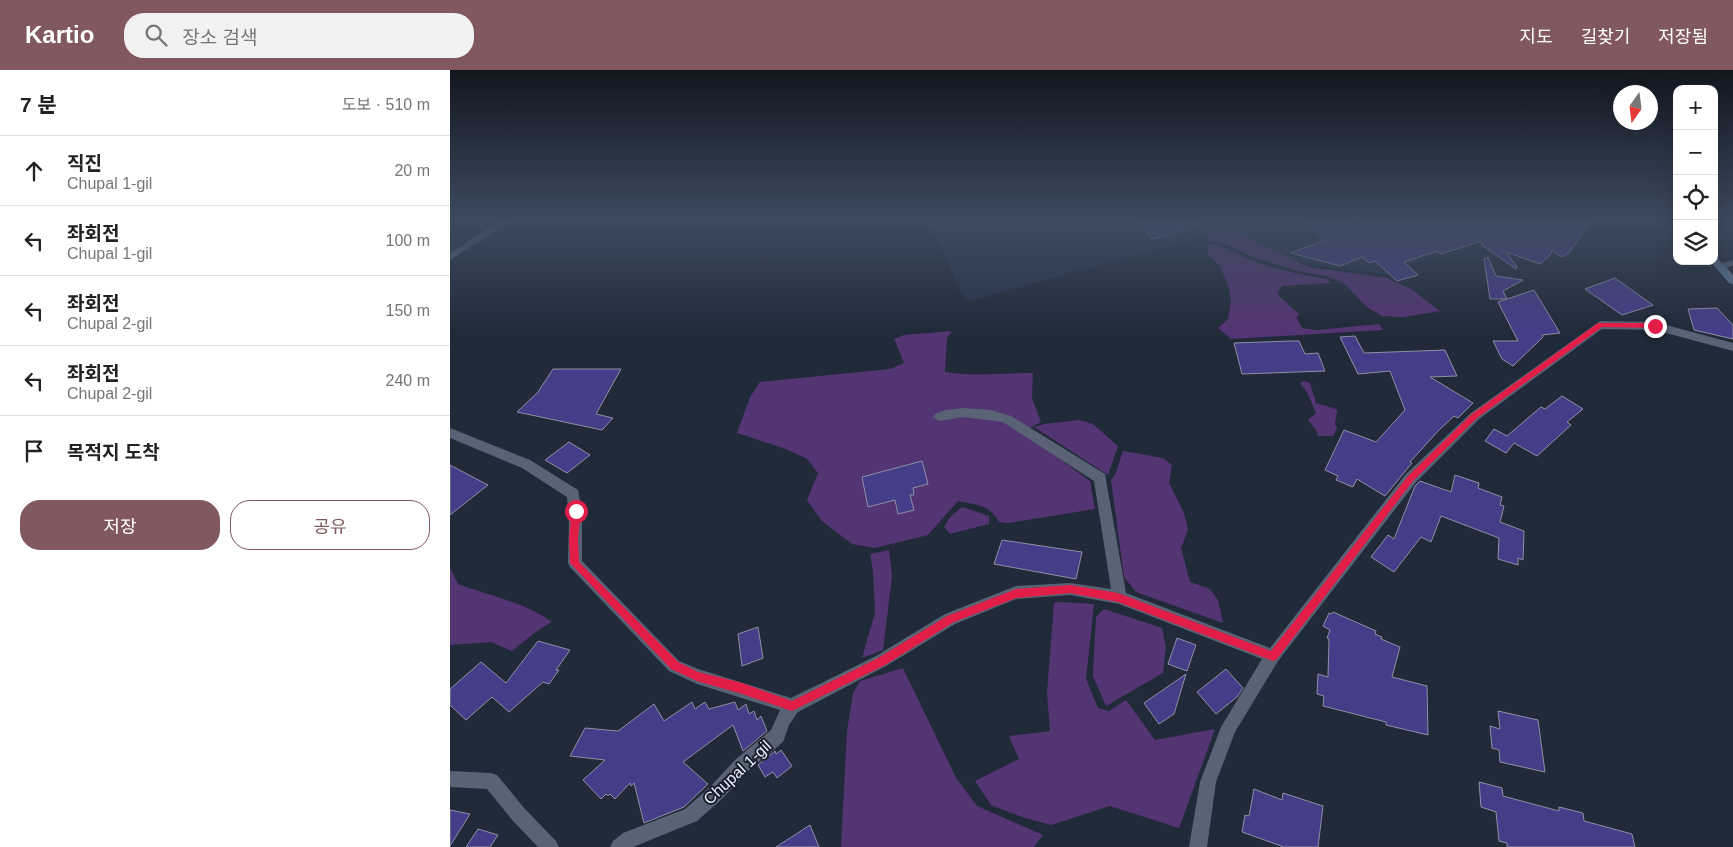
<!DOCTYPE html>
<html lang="ko">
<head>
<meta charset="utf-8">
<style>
  body { margin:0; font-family:Helvetica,"Noto Sans KR",sans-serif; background:#f2f2f2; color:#222 }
  .controls { position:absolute; right:15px; top:15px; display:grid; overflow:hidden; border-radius:10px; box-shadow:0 5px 20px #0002 }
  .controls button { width:45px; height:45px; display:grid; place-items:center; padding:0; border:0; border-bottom:1px solid #e0e0e0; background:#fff; color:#222; font:25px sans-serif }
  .compass { position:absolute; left:1163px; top:15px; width:45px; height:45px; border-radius:50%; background:#fff; box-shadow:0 5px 20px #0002; rotate:194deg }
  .stop { position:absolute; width:15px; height:15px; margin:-11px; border:4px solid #e11d48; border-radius:50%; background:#fff }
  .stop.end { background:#e11d48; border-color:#fff; box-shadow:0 1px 5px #0008 }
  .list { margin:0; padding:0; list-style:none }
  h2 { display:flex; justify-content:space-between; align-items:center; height:65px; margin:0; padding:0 20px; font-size:21px }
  h2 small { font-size:16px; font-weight:400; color:#767676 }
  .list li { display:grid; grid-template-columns:32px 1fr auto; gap:15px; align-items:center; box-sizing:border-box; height:70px; padding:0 20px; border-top:1px solid #e0e0e0 }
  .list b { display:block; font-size:19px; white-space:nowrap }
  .list p { margin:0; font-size:16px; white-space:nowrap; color:#767676 }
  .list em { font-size:16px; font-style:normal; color:#767676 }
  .actions { display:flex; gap:10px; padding:15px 20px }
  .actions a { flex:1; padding:11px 0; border:1px solid #80585e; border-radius:20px; text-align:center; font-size:18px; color:#80585e }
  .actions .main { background:#80585e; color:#fff }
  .icon { flex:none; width:28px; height:28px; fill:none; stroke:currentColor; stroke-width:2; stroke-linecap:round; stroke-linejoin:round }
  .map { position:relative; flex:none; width:1283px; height:777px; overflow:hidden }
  header { display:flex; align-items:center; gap:30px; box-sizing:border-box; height:70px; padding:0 25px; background:#80585e; color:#fff }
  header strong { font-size:24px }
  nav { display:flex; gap:28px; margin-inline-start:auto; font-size:18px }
  .search { width:350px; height:45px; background:#f2f2f2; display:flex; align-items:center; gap:12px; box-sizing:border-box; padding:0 18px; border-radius:20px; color:#767676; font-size:19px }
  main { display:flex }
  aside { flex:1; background:#fff }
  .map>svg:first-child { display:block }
  .built { fill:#283349 }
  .green { fill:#543573 }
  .building { fill:#443e88; stroke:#8f8fa5 }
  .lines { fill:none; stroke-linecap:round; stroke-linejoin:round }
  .lane { fill:#596375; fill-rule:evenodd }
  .street { fill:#596375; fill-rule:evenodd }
  .secondary { fill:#64809c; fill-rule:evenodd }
  .route { fill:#e11d48 }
  .labels { text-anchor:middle; stroke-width:4; stroke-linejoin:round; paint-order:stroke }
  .near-street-label { font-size:16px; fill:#e9effa; stroke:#18202f }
</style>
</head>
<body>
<header>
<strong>Kartio</strong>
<div class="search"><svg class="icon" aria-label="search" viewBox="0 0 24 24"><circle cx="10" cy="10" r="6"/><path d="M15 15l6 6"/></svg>장소 검색</div>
<nav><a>지도</a><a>길찾기</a><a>저장됨</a></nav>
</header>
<main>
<aside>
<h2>7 분<small>도보 · 510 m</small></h2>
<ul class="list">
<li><svg class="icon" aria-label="ahead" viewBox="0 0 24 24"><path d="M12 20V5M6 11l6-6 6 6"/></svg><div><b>직진</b><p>Chupal 1-gil</p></div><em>20 m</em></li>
<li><svg class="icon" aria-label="left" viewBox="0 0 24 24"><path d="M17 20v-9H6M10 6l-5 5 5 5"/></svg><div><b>좌회전</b><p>Chupal 1-gil</p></div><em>100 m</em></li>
<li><svg class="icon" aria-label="left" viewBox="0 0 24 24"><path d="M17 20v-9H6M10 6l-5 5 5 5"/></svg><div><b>좌회전</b><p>Chupal 2-gil</p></div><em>150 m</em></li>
<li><svg class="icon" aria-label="left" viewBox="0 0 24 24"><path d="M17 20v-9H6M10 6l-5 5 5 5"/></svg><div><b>좌회전</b><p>Chupal 2-gil</p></div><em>240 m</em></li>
<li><svg class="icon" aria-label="arrive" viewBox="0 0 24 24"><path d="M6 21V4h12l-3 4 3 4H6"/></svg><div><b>목적지 도착</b></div></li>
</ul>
<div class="actions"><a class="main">저장</a><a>공유</a></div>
</aside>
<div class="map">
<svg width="1283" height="777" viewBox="0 0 1283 777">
  <rect width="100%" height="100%" fill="#212a39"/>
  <path class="built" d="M479 152H1145L1089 181 1046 167 931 204 848 193 775 161 515 232Z"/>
  <path class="green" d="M775 157 859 197 937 208 961 219 990 241 953 247 932 246 917 237 895 214 877 206 848 201 800 186 775 174 759 171 755 161Z
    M759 174C777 176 791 187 809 193 831 201 854 205 877 209L881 213 832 216 827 224 850 245 846 247 852 258 866 260 929 254 933 260 781 269 768 258 778 249 781 233 779 218 770 196 758 185Z
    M502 261 497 268 495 302C524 307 554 303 583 303L582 328 591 352 580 358 577 365 640 411 645 439 558 453 549 452C539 434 527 435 508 431L478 465 424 478 402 474 372 451 357 430 368 403 356 388 333 378 287 363 300 327 310 312 440 299 454 293 444 269 454 265Z
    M854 311 860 313 866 333 886 339 887 341 885 354 887 358 883 366H868L866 360 858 350 866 343 857 322 850 313Z
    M630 350 643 354 668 376 658 405 584 357 595 354Z
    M673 381 713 388 722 395 719 413 734 443 738 460 731 478 740 512 760 519 768 530 773 553 686 522 674 507 661 410 666 403Z
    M512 437 539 446V454L500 464 494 457 501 446Z
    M439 480 442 506 433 580 412 588 425 543 423 501 420 484Z
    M0 498 8 514C40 526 74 532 102 552L87 561 62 581 41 572 0 575Z
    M611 532 644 534 636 609 648 638 659 641 676 630 705 670 765 659 729 758 660 736 601 755 572 747 541 735 525 711 569 689 559 666 600 661 597 623 604 533Z
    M654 539 712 558 716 578 713 603 656 636 643 606 646 547Z
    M453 598 506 708 527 736 593 765 584 777H391L397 661 403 623 410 611Z"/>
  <path class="building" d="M689 152H746V157L702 169Z
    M855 152H897L902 157 917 152H1141L1119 183 1112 187 1102 181 1100 185 1090 194 1056 182 1067 197 1066 199 1032 175 1031 171 991 184 987 181 954 192 968 205 947 211 925 191 919 193 912 187 890 196 841 183 875 170Z
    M1038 187 1046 206 1073 210 1053 221 1057 229 1084 220 1110 263 1092 265 1093 267 1063 296 1052 289 1043 271H1068L1048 232 1057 229H1040L1034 189Z
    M1165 208 1203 235 1172 245 1135 219Z
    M1267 238 1283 255V269L1244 260 1238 239Z
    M905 266 914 283 995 280 1007 306 980 307 1023 333 1008 348 1004 346 989 360 960 392 962 393 935 426 907 409 903 417 886 410 888 406 875 400 894 360 926 372 955 340 940 301 908 304 890 267Z
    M841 271H849L855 284 868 283 875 301 792 304 784 273Z
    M103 299H171L146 344 163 348 152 360 67 342 88 322Z
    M1112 326 1133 339 1117 352 1121 355 1087 386 1064 373 1056 383 1035 371 1044 359 1057 366 1091 337 1095 339Z
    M119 372 140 385 117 403 95 390Z
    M472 391 478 414 463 418 464 425H460L464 440 448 444 445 430 418 437 412 407Z
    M0 395 38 415 0 445Z
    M1005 405 1029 413 1028 418 1052 427 1050 435 1054 436 1050 452 1074 461 1073 490 1068 488V495L1048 489 1049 468 991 446 981 472 971 467 944 502 921 487 938 465 944 469 965 416 970 411 1001 422Z
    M552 470 632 482 626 509 544 494Z
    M883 542 926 561 925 564 932 567 931 569 950 577 942 607 977 616 978 665 936 655V652L873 636 874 626 867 624 868 604 878 607 879 569 877 568 880 560 873 556 879 543 881 544Z
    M308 557 313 588 292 596 288 564Z
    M727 568 746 575 737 601 718 594Z
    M88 571 120 580 106 600H109L99 614 93 612 59 642 42 627 16 650 0 635V619L31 592 56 613Z
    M776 599 793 618 787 627 766 644 747 622Z
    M736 604 724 644 709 654 694 633Z
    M242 632 245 639 255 632 259 639 285 632 288 640 296 634 299 644 304 641 307 650 311 646 317 661 293 681 283 655 233 692 258 714 234 737 194 753 184 713 181 716 180 713 165 729 160 724 158 726 156 724 151 729 133 710 155 690 120 686 135 658 168 661 204 634 214 651Z
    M1048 641 1088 650 1095 702 1050 692 1049 680 1042 678 1040 656 1050 659Z
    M331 680 342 696 327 708 323 702 315 707 308 695 325 681 326 684Z
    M1029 712 1052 718 1053 726 1109 741V737L1133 743 1134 751 1182 764 1185 777H1057V773L1049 771 1046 742 1031 737Z
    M804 719 832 730 833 723 873 736 868 777H834L792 762 795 745 799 746Z
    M0 740 20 744 0 776Z
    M360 755 369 777H326Z
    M28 759 48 765 40 777H16Z"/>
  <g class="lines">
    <path class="lane" d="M1283 190V196L1270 199 1266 196 1267 194Z"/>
    <path class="street" d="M49 152H60L0 190V183Z
      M1150 251 1205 252 1283 273V281L1205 260 1152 259 1029 349 966 412 828 591 785 662 766 712 757 777H739L750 712 771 657 812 589 669 534 620 525 566 529 505 554 436 596 348 642 339 655 333 672 298 701 272 729 247 751 183 777H160L163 771 173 763 235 739 260 717 286 689 321 660 330 640 247 614 219 601 120 497 118 493 119 449 117 427 72 398 0 368V358L80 390 128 420 132 441V491L229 591 248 599 341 628 426 586 495 544 566 516 620 513 661 519 644 411 553 352 513 347 489 351 483 347 485 344 496 340 513 338 541 340 561 346 655 404 676 523 820 578 956 404 1021 343Z
      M0 701 41 703 47 705 75 739 106 771 109 777H88L63 751 37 719 0 717Z"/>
    <path class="secondary" d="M1264 187 1267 188 1283 205V214L1279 213 1261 192 1264 191Z"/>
  </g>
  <linearGradient id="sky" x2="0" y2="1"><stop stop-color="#12171f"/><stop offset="0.58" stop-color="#3d4a5f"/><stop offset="1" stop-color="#3d4a5f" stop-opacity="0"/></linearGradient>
  <rect width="1283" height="261" fill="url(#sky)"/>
  <path class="route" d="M1148 253H1205L1209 256 1205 258 1152 257 1027 348 963 411 827 589 823 591 668 532 620 523 566 528 504 552 435 595 342 641 289 623 247 611 221 599 120 493 119 467 122 441 126 437 131 441 128 467 129 492 228 592 248 602 289 612 342 631 428 588 497 546 566 519 620 515 668 523 821 581 958 406 1022 344Z"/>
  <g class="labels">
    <g class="near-street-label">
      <text transform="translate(287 702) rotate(-43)" y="6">Chupal 1-gil</text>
    </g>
  </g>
</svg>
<div class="controls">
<button>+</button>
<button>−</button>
<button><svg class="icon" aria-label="locate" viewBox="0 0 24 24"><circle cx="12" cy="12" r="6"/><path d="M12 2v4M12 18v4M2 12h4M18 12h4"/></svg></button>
<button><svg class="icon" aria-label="layers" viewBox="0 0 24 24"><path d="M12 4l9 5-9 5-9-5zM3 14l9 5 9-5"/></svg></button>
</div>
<svg class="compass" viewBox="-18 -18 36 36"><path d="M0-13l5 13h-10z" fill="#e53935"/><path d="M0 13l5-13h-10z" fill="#767676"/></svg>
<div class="stop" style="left:126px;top:441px"></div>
<div class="stop end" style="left:1205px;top:256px"></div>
</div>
</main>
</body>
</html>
